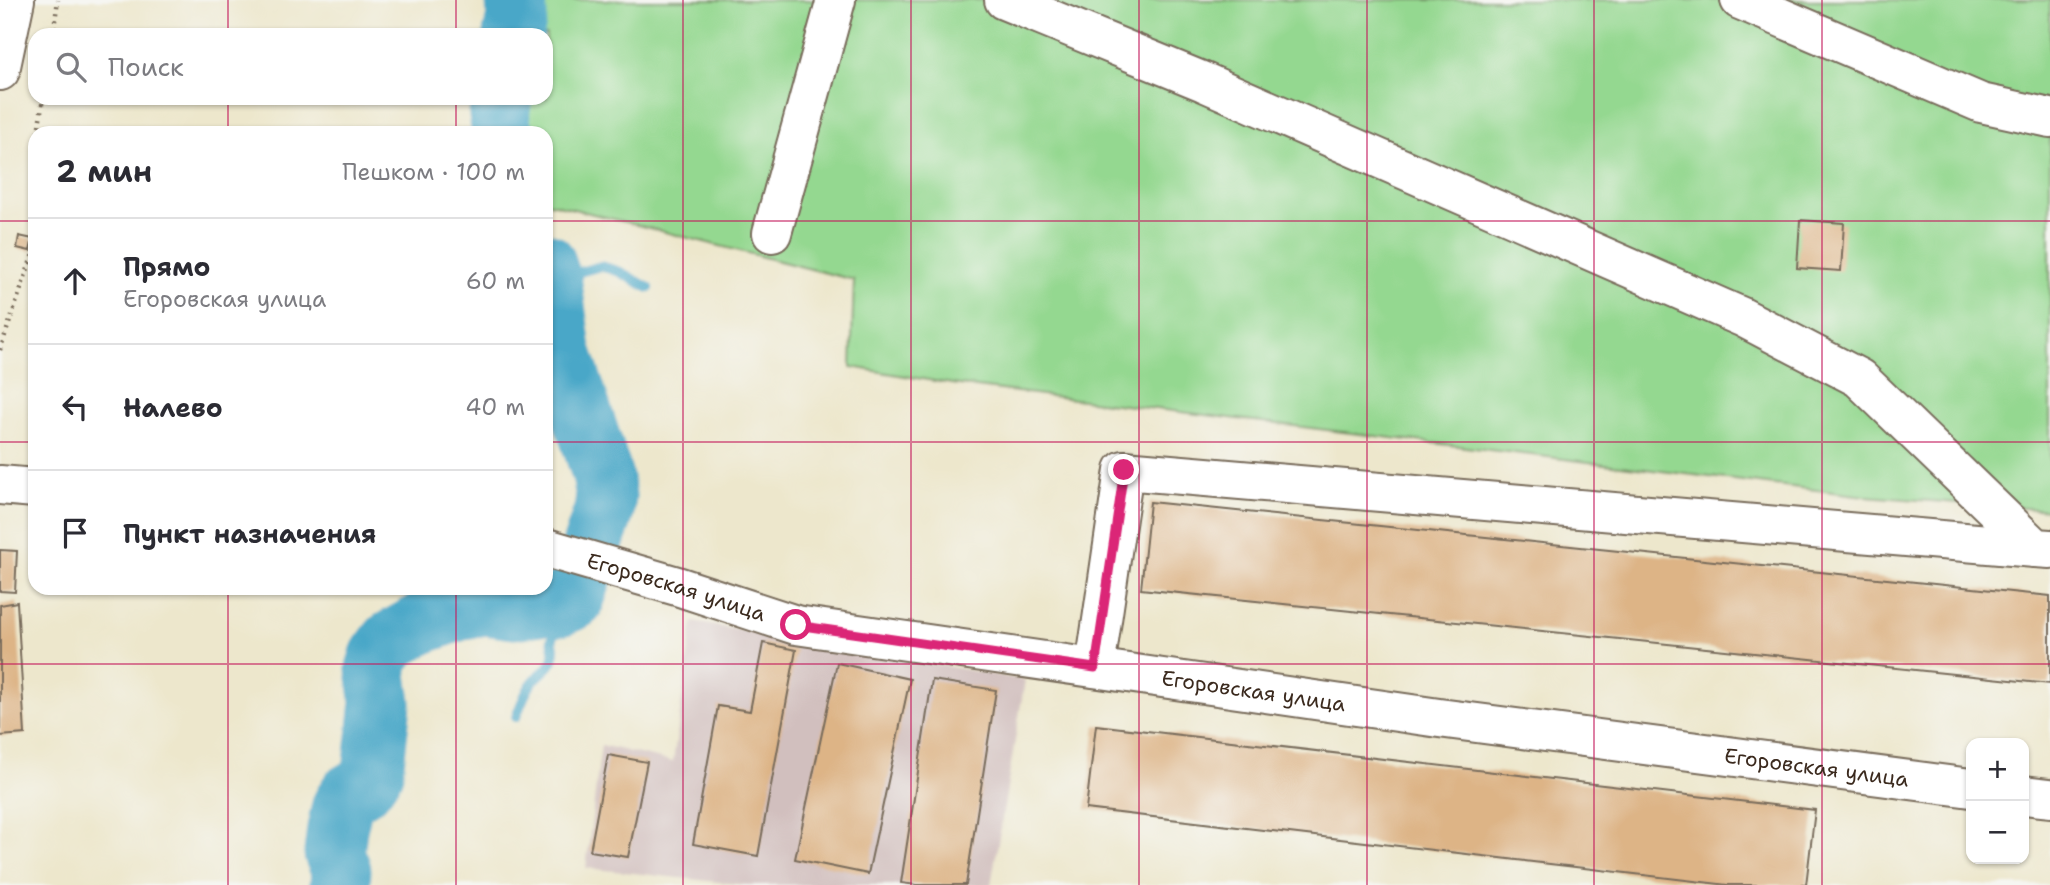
<!DOCTYPE html>
<html lang="ru">
<head>
<meta charset="utf-8">
<style>
  body { margin:0; font-family:"Shantell Sans",sans-serif; background:#f7f7f7; color:#2b2b33 }
  .controls { position:absolute; right:21px; bottom:21px; display:grid; overflow:hidden; border-radius:14px; box-shadow:0 2px 5px #0004 }
  .controls button { width:63px; height:63px; display:grid; place-items:center; padding:0; border:0; border-bottom:2px solid #e1e1e2; background:#fff; color:#2b2b33; font:35px sans-serif }
  .stop { position:absolute; width:21px; height:21px; margin:-16px; border:5px solid #db2777; border-radius:50%; background:#fff }
  .stop.end { background:#db2777; border-color:#fff; box-shadow:0 2px 7px #0008 }
  .list { margin:0; padding:0; list-style:none }
  h2 { display:flex; justify-content:space-between; align-items:center; height:91px; margin:0; padding:0 28px; font-size:30px }
  h2 small { font-size:23px; font-weight:400; color:#7c7c81 }
  .list li { display:grid; grid-template-columns:46px 1fr auto; gap:21px; align-items:center; box-sizing:border-box; height:126px; padding:0 28px; border-top:2px solid #e1e1e2 }
  .list b { display:block; font-size:26px; white-space:nowrap }
  .list p { margin:0; font-size:23px; white-space:nowrap; color:#7c7c81 }
  .list em { font-size:23px; font-style:normal; color:#7c7c81 }
  .icon { flex:none; width:38px; height:38px; fill:none; stroke:currentColor; stroke-width:2; stroke-linecap:round; stroke-linejoin:round }
  .map { position:relative; flex:none; width:2050px; height:885px; overflow:hidden }
  .search { position:absolute; background:#fff; box-shadow:0 2px 5px #0004; left:28px; top:28px; width:525px; height:77px; display:flex; align-items:center; gap:18px; box-sizing:border-box; padding:0 24px; border-radius:21px; color:#7c7c81; font-size:26px }
  .panel { position:absolute; background:#fff; box-shadow:0 2px 5px #0004; left:28px; top:126px; width:525px; height:469px; border-radius:21px }
  .map>svg:first-child { display:block }
  .industrial { fill:#d1bfbe }
  .green { fill:#94d890; stroke:#688157; stroke-width:2 }
  .lines { fill:none; stroke-linecap:round; stroke-linejoin:round }
  .stream { stroke:#49a7c8; stroke-width:10 }
  .river { stroke:#49a7c8; stroke-width:61 }
  .building { fill:#ddb486 }
  .minor-casing { stroke:#796c5b; stroke-width:42 }
  .major-casing { stroke:#796c5b; stroke-width:42 }
  .path { stroke:#796c5b; stroke-width:4.5; stroke-dasharray:2 5; stroke-linecap:butt }
  .minor { stroke:#fff; stroke-width:38 }
  .major { stroke:#fff; stroke-width:38 }
  .route { stroke:#db2777; stroke-width:9 }
  .grid { fill:none; stroke:#c2185b; stroke-width:2; stroke-opacity:0.55 }
  .labels { text-anchor:middle; stroke-width:7; stroke-linejoin:round; paint-order:stroke }
  .street-label { font-size:21px; fill:#3b2a1e; stroke:#f6f6f2 }
</style>
</head>
<body>
<div class="map">
<svg width="2050" height="885" viewBox="0 0 2050 885">
  <rect width="100%" height="100%" fill="#f6f6f2"/>
  <filter id="ink" filterUnits="userSpaceOnUse"><feTurbulence type="fractalNoise" baseFrequency=".0143" numOctaves="2"/><feDisplacementMap in="SourceGraphic" scale="14" xChannelSelector="R" yChannelSelector="G"/><feConvolveMatrix kernelMatrix="1 2 1 2 8 2 1 2 1" color-interpolation-filters="sRGB"/></filter>
  <filter id="wash" filterUnits="userSpaceOnUse"><feTurbulence type="fractalNoise" baseFrequency=".00686" numOctaves="4" result="noise"/><feDisplacementMap in="SourceGraphic" scale="28" xChannelSelector="R" yChannelSelector="G"/><feGaussianBlur stdDeviation="1.57" result="paint"/><feColorMatrix in="noise" values="0 0 0 0 0 0 0 0 0 0 0 0 0 0 0 0 0 1.4 0 .05"/><feComposite in="paint" operator="in"/></filter>
  <g filter="url(#wash)">
    <rect width="100%" height="100%" fill="#ede7cc"/>
    <path class="industrial" d="M693 622 1025 680 991 885H746L586 868 601 745 673 762Z"/>
    <path class="green" d="M514 0H2050V510L1865 496 952 384 851 367 854 280 546 202V133H491L497 98H546V35H508Z"/>
    <g class="lines">
      <path class="stream" d="M556 322 566 293 579 272 601 266 620 272 649 288
        M516 717C520 707 524 695 530 686 542 667 561 669 552 639L574 600"/>
      <path class="river" d="M513 35 517 16 516 0
        M502 98 499 114 502 133
        M340 885 341 870 334 853 337 829 342 806 349 794 364 785 373 772 381 703 376 669 380 656 391 641 419 625 463 609 485 605 515 609 546 604 560 606 574 600 604 511 606 496 602 474 561 350 552 284 546 263"/>
    </g>
    <g id="blocks">
      <path class="building" d="M1800 220 1844 223 1841 271 1797 268Z
        M19 236 33 239 30 251 17 248Z
        M1150 502 2050 596V684L1141 589Z
        M0 550 17 551 15 592 0 591Z
        M17 602 25 734 0 736V605Z
        M763 643 796 650 758 856 693 844 718 706 750 711Z
        M837 663 910 679 868 874 795 859Z
        M932 680 996 690 966 885H917L901 883Z
        M1096 725 1815 810 1806 885H1728L1086 809Z
        M608 755 647 762 628 857 590 851Z"/>
    </g>
  </g>
  <g filter="url(#ink)">
    <use href="#blocks" fill-opacity="0" stroke="#796c5b" stroke-width="2"/>
    <g class="lines">
      <g class="minor-casing">
        <g id="minor">
          <path d="M1004 0 1204 82 1742 317 1859 378 2035 548 2050 549"/>
          <path d="M1740 0 1981 103 2050 118"/>
          <path d="M772 233 836 0"/>
          <path d="M0 485 35 488"/>
          <path id="s1" d="M546 548 677 586 796 625 1439 718 1971 788"/>
          <path d="M1095 668 1124 470 2035 548"/>
          <path d="M2024 795 2050 798"/>
        </g>
      </g>
      <g class="major-casing">
        <path id="major" d="M0 71 15 0"/>
      </g>
      <path class="path" d="M53 35 58 0
        M38 133 43 98
        M0 350 35 248"/>
      <use href="#minor" class="minor"/>
      <use href="#major" class="major"/>
    </g>
  </g>
  <g class="lines" filter="url(#ink)">
    <path class="route" d="M796 625 1095 668 1124 470"/>
  </g>
  <path class="grid" d="M228 0V35M456 0V35M683 0V885M911 0V885M1139 0V885M1367 0V885M1594 0V885M1822 0V885M228 98V133M456 98V133M0 221H35M546 221H2050M0 442H35M546 442H2050M228 588V885M456 588V885M0 664H2050"/>
  <g class="labels">
    <g class="street-label">
      <text dy="7" stroke="none"><textPath href="#s1" startOffset="136">Егоровская улица</textPath></text>
      <text dy="7" stroke="none"><textPath href="#s1" startOffset="724">Егоровская улица</textPath></text>
      <text dy="7" stroke="none"><textPath href="#s1" startOffset="1292">Егоровская улица</textPath></text>
    </g>
  </g>
</svg>
<div class="controls">
<button>+</button>
<button>−</button>
</div>
<div class="stop" style="left:796px;top:625px"></div>
<div class="stop end" style="left:1124px;top:470px"></div>
<div class="search"><svg class="icon" aria-label="search" viewBox="0 0 24 24"><circle cx="10" cy="10" r="6"/><path d="M15 15l6 6"/></svg>Поиск</div>
<section class="panel">
<h2>2 мин<small>Пешком · 100 m</small></h2>
<ul class="list">
<li><svg class="icon" aria-label="ahead" viewBox="0 0 24 24"><path d="M12 20V5M6 11l6-6 6 6"/></svg><div><b>Прямо</b><p>Егоровская улица</p></div><em>60 m</em></li>
<li><svg class="icon" aria-label="left" viewBox="0 0 24 24"><path d="M17 20v-9H6M10 6l-5 5 5 5"/></svg><div><b>Налево</b></div><em>40 m</em></li>
<li><svg class="icon" aria-label="arrive" viewBox="0 0 24 24"><path d="M6 21V4h12l-3 4 3 4H6"/></svg><div><b>Пункт назначения</b></div></li>
</ul>
</section>
</div>
</body>
</html>
